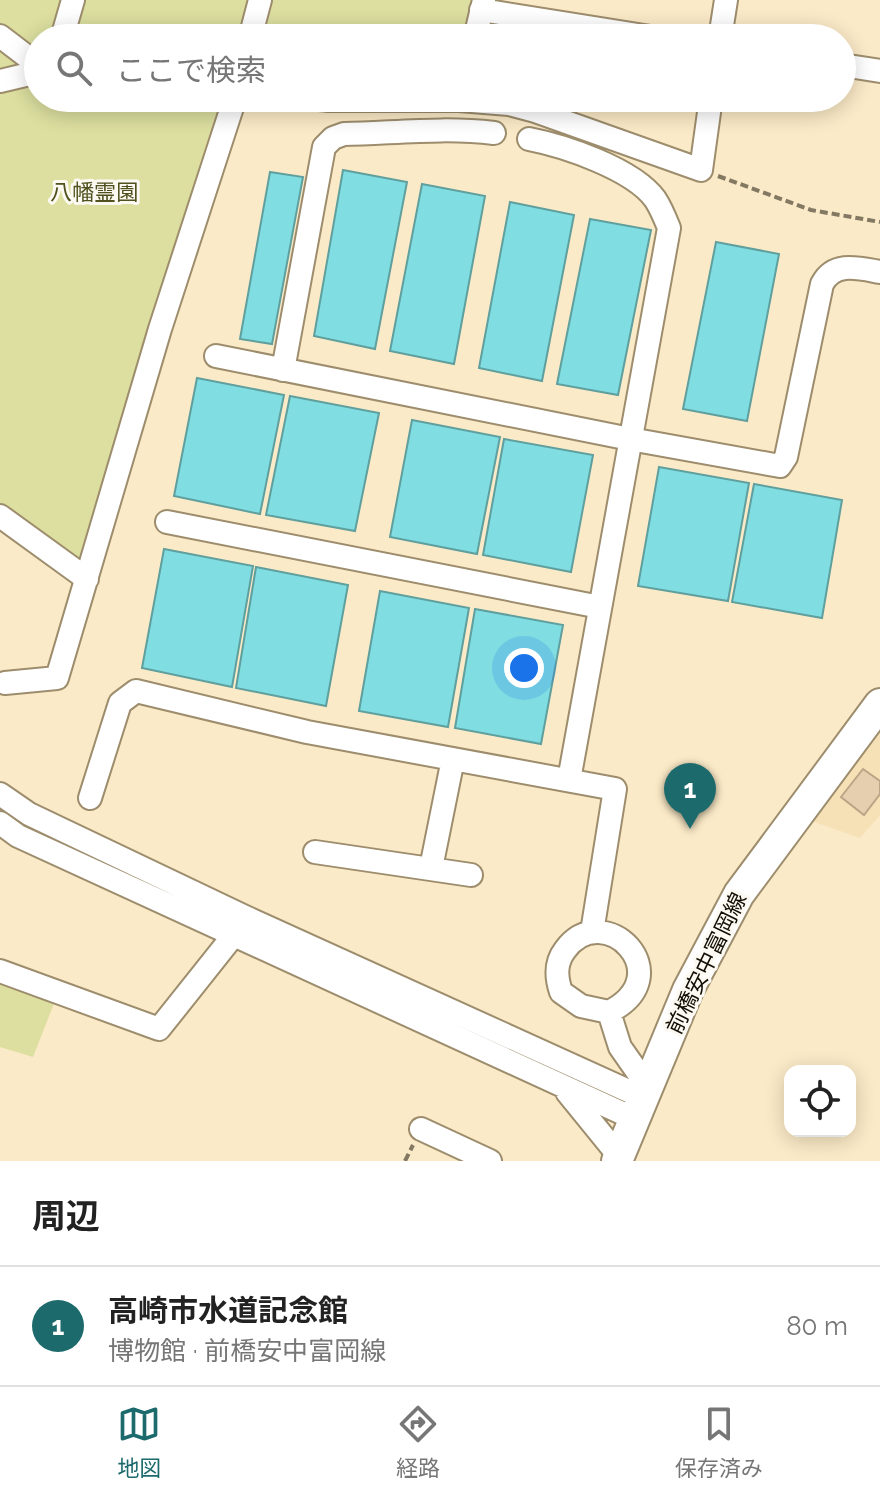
<!DOCTYPE html>
<html lang="ja">
<head>
<meta charset="utf-8">
<style>
  body { margin:0; font-family:Raleway,"Noto Sans JP",sans-serif; background:#f6f6f6; color:#222 }
  .controls { position:absolute; right:24px; bottom:24px; display:grid; overflow:hidden; border-radius:16px; box-shadow:0 4px 20px #0003 }
  .controls button { width:72px; height:72px; display:grid; place-items:center; padding:0; border:0; border-bottom:2px solid #e0e0e0; background:#fff; color:#222; font:40px sans-serif }
  .you { position:absolute; left:524px; top:668px; width:28px; height:28px; margin:-20px; border:6px solid #fff; border-radius:50%; background:#1a73e8; box-shadow:0 0 0 12px #1a73e833 }
  .badge { display:grid; place-items:center; width:52px; height:52px; border-radius:50%; background:#1d6a6d; color:#fff; font-size:26px; font-weight:700 }
  .pin { position:absolute; translate:-50% -66px; filter:drop-shadow(0 2px 4px #0008) }
  .pin::after { content:''; position:absolute; top:42px; width:28px; height:24px; background:inherit; clip-path:polygon(0 0,100% 0,50% 100%) }
  .list { margin:0; padding:0; list-style:none }
  h2 { display:flex; justify-content:space-between; align-items:center; height:104px; margin:0; padding:0 32px; font-size:34px }
  h2 small { font-size:26px; font-weight:400; color:#767676 }
  .list li { display:grid; grid-template-columns:52px 1fr auto; gap:24px; align-items:center; box-sizing:border-box; height:120px; padding:0 32px; border-top:2px solid #e0e0e0 }
  .list b { display:block; font-size:30px; white-space:nowrap }
  .list p { margin:0; font-size:26px; white-space:nowrap; color:#767676 }
  .list em { font-size:26px; font-style:normal; color:#767676 }
  .icon { flex:none; width:44px; height:44px; fill:none; stroke:currentColor; stroke-width:2; stroke-linecap:round; stroke-linejoin:round }
  .map { position:relative; flex:none; width:880px; height:1161px; overflow:hidden }
  .search { position:absolute; background:#fff; box-shadow:0 4px 20px #0003; left:24px; right:24px; top:24px; height:88px; display:flex; align-items:center; gap:20px; box-sizing:border-box; padding:0 28px; border-radius:44px; color:#767676; font-size:30px }
  .sheet { height:224px; background:#fff }
  nav { display:flex; justify-content:space-around; align-items:center; box-sizing:border-box; height:112px; border-top:2px solid #e0e0e0; background:#fff; font-size:22px; color:#767676 }
  nav a { display:grid; justify-items:center; gap:4px }
  nav .on { color:#1d6a6d }
  .map>svg:first-child { display:block }
  .built { fill:#f6e1b7 }
  .green { fill:#dcdf9f }
  .water { fill:#80dde1; stroke:#5f9f9e; stroke-width:2 }
  .building { fill:#e5cfaf; stroke:#baa587; stroke-width:2 }
  .lines { fill:none; stroke-linecap:round; stroke-linejoin:round }
  .minor-casing { stroke:#9d8d6d; stroke-width:26 }
  .major-casing { stroke:#9d8d6d; stroke-width:34 }
  .path { stroke:#837862; stroke-width:4; stroke-dasharray:8 4; stroke-linecap:butt }
  .minor { stroke:#fff; stroke-width:22 }
  .major { stroke:#fff; stroke-width:30 }
  .labels { text-anchor:middle; stroke-width:6; stroke-linejoin:round; paint-order:stroke }
  .park-label { font-size:22px; fill:#50511e; stroke:#fcf9f2 }
  .street-label { font-size:22px; fill:#120d03; stroke:#fcf9f2 }
</style>
</head>
<body>
<div class="map">
<svg width="880" height="1161" viewBox="0 0 880 1161">
  <rect width="100%" height="100%" fill="#fbeac7"/>
  <path class="built" d="M880 727V815L860 838 809 820Z"/>
  <path class="green" d="M0 0H476L465 38H38V98H222L81 565 0 506Z
    M0 980 55 1001 33 1057 0 1047Z"/>
  <path class="water" d="M343 170 407 182 375 349 314 336Z
    M270 172 303 177 272 344 240 339Z
    M422 184 485 196 454 364 390 351Z
    M510 202 574 215 542 381 479 368Z
    M590 219 651 230 618 395 557 384Z
    M716 242 779 254 747 421 683 409Z
    M197 378 284 395 260 514 174 496Z
    M290 396 379 413 355 531 266 515Z
    M412 420 500 437 477 554 390 537Z
    M504 439 593 455 571 572 483 555Z
    M659 467 749 483 728 601 638 586Z
    M754 484 842 500 822 618 732 602Z
    M164 549 253 566 232 687 142 668Z
    M256 567 348 585 326 706 236 688Z
    M380 591 469 608 448 727 359 711Z
    M475 609 563 625 541 744 455 728Z"/>
  <path class="building" d="M863 769 880 781V794L864 815 841 797Z"/>
  <g class="lines">
    <g class="minor-casing">
      <path id="minor" d="M481 10 657 38
        M0 36 38 65
        M62 38 73 0
        M250 38 260 0
        M475 38 484 0
        M720 38 726 0
        M842 65 880 71
        M0 81 38 72
        M309 98 329 100H459V98
        M459 100 509 104 535 111 701 170 711 98
        M529 139C565 146 633 169 655 199 661 208 665 218 669 228L569 780
        M216 356 630 439 780 466 786 457 822 284C834 261 858 268 880 272
        M283 370 324 147 333 138 344 134C394 133 445 127 494 133
        M0 516 87 579
        M167 522 600 607
        M5 683 57 678 160 329 235 98
        M0 794 29 814 243 916 644 1098
        M90 798 120 703 136 691 307 732 615 789 592 932
        M0 823 18 836 635 1119
        M315 852 471 875
        M431 868 453 759
        M0 971 159 1029 233 936 239 924
        M609 1012C682 975 604 897 565 950 555 963 556 977 561 992L581 1006 609 1012 620 1047 648 1087
        M567 1092 619 1156
        M421 1129 490 1161"/>
    </g>
    <g class="major-casing">
      <path id="major" d="M617 1161 688 990 739 894 880 704"/>
    </g>
    <path class="path" d="M718 176 811 210 880 222
      M405 1161 413 1145"/>
    <use href="#minor" class="minor"/>
    <use href="#major" class="major"/>
  </g>
  <g class="labels">
    <g class="park-label">
      <text x="94" y="200">八幡霊園</text>
    </g>
    <g class="street-label">
      <text transform="translate(706 963) rotate(-64)" y="8">前橋安中富岡線</text>
    </g>
  </g>
</svg>
<div class="controls">
<button><svg class="icon" aria-label="locate" viewBox="0 0 24 24"><circle cx="12" cy="12" r="6"/><path d="M12 2v4M12 18v4M2 12h4M18 12h4"/></svg></button>
</div>
<div class="you"></div>
<div class="pin badge" style="left:690px;top:829px">1</div>
<div class="search"><svg class="icon" aria-label="search" viewBox="0 0 24 24"><circle cx="10" cy="10" r="6"/><path d="M15 15l6 6"/></svg>ここで検索</div>
</div>
<section class="sheet">
<h2>周辺<small></small></h2>
<ul class="list">
<li><span class="badge">1</span><div><b>高崎市水道記念館</b><p>博物館 · 前橋安中富岡線</p></div><em>80 m</em></li>
</ul>
</section>
<nav>
<a class="on"><svg class="icon" aria-label="map" viewBox="0 0 24 24"><path d="M3 6l6-2 6 2 6-2v14l-6 2-6-2-6 2zM9 4v14M15 6v14"/></svg>地図</a>
<a><svg class="icon" aria-label="directions" viewBox="0 0 24 24"><path d="M12 3l9 9-9 9-9-9zM9 14v-3h6M13 9l2 2-2 2"/></svg>経路</a>
<a><svg class="icon" aria-label="saved" viewBox="0 0 24 24"><path d="M7 4h10v16l-5-4-5 4z"/></svg>保存済み</a>
</nav>
</body>
</html>
